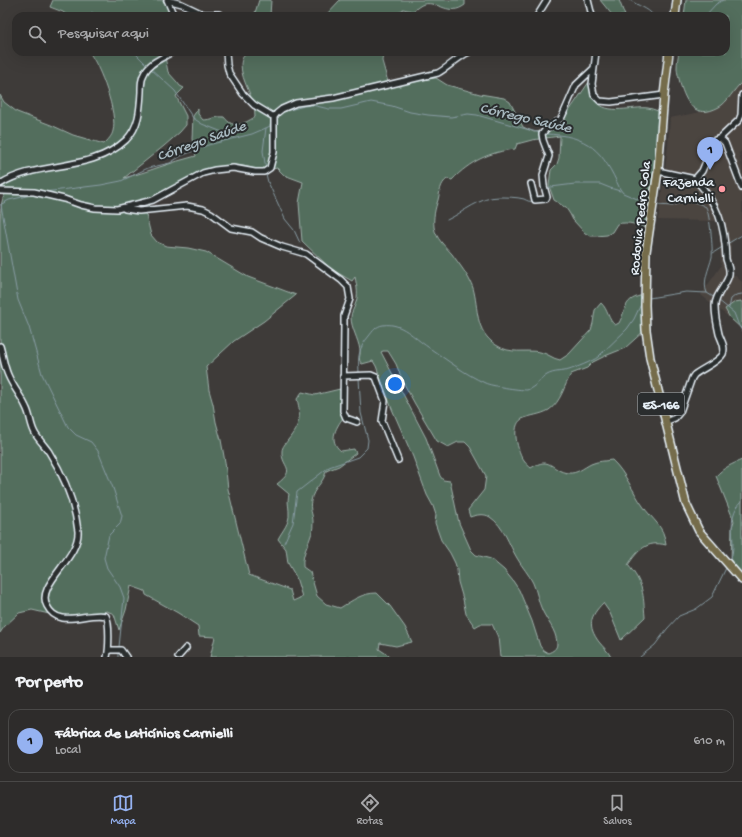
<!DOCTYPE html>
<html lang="pt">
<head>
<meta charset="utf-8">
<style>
  body { margin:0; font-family:"Gochi Hand",sans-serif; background:#3a3837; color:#f1f3f6 }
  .you { position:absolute; left:395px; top:384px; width:14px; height:14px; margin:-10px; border:3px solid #fff; border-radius:50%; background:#1a73e8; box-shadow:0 0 0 6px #1a73e833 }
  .badge { display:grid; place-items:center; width:26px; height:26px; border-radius:50%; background:#95b2f1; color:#111; font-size:13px; font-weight:700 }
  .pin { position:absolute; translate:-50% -33px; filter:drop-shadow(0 1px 2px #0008) }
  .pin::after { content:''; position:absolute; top:21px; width:14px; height:12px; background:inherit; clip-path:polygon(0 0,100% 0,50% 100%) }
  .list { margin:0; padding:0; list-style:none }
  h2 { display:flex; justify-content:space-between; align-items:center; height:52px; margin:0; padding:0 16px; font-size:17px }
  h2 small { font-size:13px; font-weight:400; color:#a7a7a9 }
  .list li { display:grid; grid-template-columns:26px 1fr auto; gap:12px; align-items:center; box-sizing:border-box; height:64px; margin:0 8px 8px; padding:0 8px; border:1px solid #494847; border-radius:12px }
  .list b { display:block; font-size:15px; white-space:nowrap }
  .list p { margin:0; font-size:13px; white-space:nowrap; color:#a7a7a9 }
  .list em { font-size:13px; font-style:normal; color:#a7a7a9 }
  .icon { flex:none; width:22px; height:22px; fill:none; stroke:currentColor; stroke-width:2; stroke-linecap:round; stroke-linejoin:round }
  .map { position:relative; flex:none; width:742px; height:657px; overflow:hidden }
  .search { position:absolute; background:#2e2c2b; box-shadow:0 4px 16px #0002; left:12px; right:12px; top:12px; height:44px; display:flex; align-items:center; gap:10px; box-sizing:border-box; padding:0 14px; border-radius:12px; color:#a7a7a9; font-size:15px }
  .sheet { height:124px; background:#2e2c2b }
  nav { display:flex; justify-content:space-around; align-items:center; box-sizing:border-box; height:56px; border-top:1px solid #494847; background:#2e2c2b; font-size:11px; color:#a7a7a9 }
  nav a { display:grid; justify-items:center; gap:2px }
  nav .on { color:#95b2f1 }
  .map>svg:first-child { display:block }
  .built { fill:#4c4541 }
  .green { fill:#536e5d; stroke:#9eb0aa; fill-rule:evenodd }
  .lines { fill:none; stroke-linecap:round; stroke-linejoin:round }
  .stream { stroke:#889ca4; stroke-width:1 }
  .minor-casing { stroke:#e8f1f8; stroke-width:8 }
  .major-casing { stroke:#e8f1f8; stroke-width:10 }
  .minor { stroke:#2a2d2e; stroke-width:5 }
  .major { stroke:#746c4b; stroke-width:7 }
  .poi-dot { fill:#ff9aa2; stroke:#2a2d2e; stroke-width:1.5 }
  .labels { text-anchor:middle; stroke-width:4; stroke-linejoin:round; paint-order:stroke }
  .shield { fill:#2a2d2e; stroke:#afb6bb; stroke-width:1 }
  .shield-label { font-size:13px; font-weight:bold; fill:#e8f1f8 }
  .poi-label { font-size:14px; fill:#e8f1f8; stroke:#2a2d2e; text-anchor:end }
  .street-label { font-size:14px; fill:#e8f1f8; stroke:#2a2d2e }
  .water-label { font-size:15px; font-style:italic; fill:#a8b9c0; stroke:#2a2d2e }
</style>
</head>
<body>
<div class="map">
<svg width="742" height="657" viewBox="0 0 742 657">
  <rect width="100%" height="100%" fill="#3e3b39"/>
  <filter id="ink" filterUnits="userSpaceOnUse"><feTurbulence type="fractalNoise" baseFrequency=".025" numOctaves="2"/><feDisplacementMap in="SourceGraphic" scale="8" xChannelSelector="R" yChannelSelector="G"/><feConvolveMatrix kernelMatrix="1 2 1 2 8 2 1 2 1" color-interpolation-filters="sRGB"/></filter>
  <g filter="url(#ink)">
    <path class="built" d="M742 82V150L739 153 742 169V233L731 243V272L742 282V303L741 301 735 302 725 309 730 318 701 295 721 266 719 221 658 220 668 147 670 118 711 110 720 107 729 98 734 89Z"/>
    <path class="green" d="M53 0H170L171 10 177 16H68L63 12 50 7Z
      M259 0H271L270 16H254Z
      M340 0H465V5C449 17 439 1 424 4 420 5 416 9 413 11L403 9 395 16H325Z
      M600 0H619L625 16H613Z
      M686 0H742V82C734 89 727 103 719 107 695 120 686 103 680 83 679 78 677 72 677 68 677 62 678 57 679 52H726V16H684Z
      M89 52H170L165 57 168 72 177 82 180 86 184 88 176 96 186 116V125L180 132 164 146 124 178C148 172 171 162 196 156L192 139 193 116 198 109V114L203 120C211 120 216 116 224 117 234 130 243 124 255 117 256 98 241 83 241 64 241 60 244 56 245 52H383L382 61 388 82 394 83 436 78 447 85 480 94 504 98 510 102 523 127 534 132 543 131 563 120 591 79C592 86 592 95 596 101 607 116 633 106 648 108 654 109 660 112 666 114L650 230C639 225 629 221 617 224L612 232 607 235 596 236H591L585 233 573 220 570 214 566 208 554 200 549 186 550 177 551 170 557 164 559 158 560 136 532 140 517 144 515 149C490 152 470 161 452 180L447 179C440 184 440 192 438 200 435 209 433 217 434 227 436 239 445 246 452 254 459 264 469 276 473 288 479 309 474 330 496 345 511 355 524 349 540 352 547 353 553 359 560 360L569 354 591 330 593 323 595 310 601 303C608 309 608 320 615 325L619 323C627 308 623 299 644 295L645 330 625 348 605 356 593 362 587 368 571 374C564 386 561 402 549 410 540 415 531 415 522 419 510 426 518 452 524 461 526 464 529 466 531 468 551 455 551 471 568 473 577 474 583 468 591 464 597 461 606 461 612 460 626 473 632 491 643 506 652 520 664 525 666 545 647 540 638 550 628 565 644 584 643 594 645 617L621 640 610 613 603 603C590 616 587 626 599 642 603 647 608 651 611 657H500L498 637 492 624H480L475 627 466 614 463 599 458 582 457 570 455 563 450 553 441 540 435 523 436 515 433 506 427 495 413 457 392 409 376 366 373 361 362 364C357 359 361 356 360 350 358 338 351 328 351 317 351 312 354 309 355 305 359 296 357 287 355 277L352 281 331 269 302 241 299 203 303 182 284 175 277 168C257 174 249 164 232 165 212 165 153 192 145 211L151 235 157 242 166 246 188 248 206 252 248 277 296 295 264 321 234 341 206 367 209 390 213 404 216 422 221 440 225 462 228 489 249 575 290 590 293 601 302 597 296 577 288 563 286 549 278 539C282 531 290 523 289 513 289 505 287 503 289 494L277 484C298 468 281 468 282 451 282 447 286 443 288 440 299 426 302 417 297 399L302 392 315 395 340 389 345 415C337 426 327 440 341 451L354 449 356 453 339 466 326 471C324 483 313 488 311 501 309 509 313 514 313 522 314 538 301 551 303 567L310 572 317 596 326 604 340 608C353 600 362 593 377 593L390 606 405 627 412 642 396 646 380 643 379 649 391 657H210L215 637 199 636 198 626 178 613 146 595 145 591 131 586 126 610 119 630 114 614 107 611 85 616H58L32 610 19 613 4 627 0 633V221C1 211 0 196 9 190L0 187V95L4 102 17 112 51 125 73 135 104 144C108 140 112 136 113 131 118 114 100 66 89 52ZM383 351H388L396 364 403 382 415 404 437 441 448 447 458 442H465L470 447 486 476 484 490 468 510 470 517C476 515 484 513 490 517 504 526 509 545 517 558 522 567 529 574 533 583 537 592 538 601 542 610 547 621 556 630 557 643 557 649 553 651 548 653L543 650 540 646 532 621 519 590 513 581 504 570 491 559 476 555 471 550 459 523 450 481 443 480 440 476 426 438 381 352Z
      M741 301 742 303V329L730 318 725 309 735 302Z
      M742 460V574L731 561 732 527 734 521 716 476C723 468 732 464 742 460Z"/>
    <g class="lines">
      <path class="stream" d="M630 0C639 7 647 7 654 16
        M92 12 96 16
        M705 16 716 4 723 0
        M134 52 148 66
        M150 68 175 91 193 118 202 124 235 137
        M282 112 304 106 312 105 329 109H341L371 102 392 106 410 112 428 115 451 117 468 114 477 115 540 133
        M545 134C589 135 603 151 620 189L623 193 649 204
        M266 169 263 151 266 128
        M266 174 268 182 285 219 294 230 300 243
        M547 190 548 188 551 187 575 184H600L610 188 620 191
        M44 192 101 185 121 181 148 168 170 163 181 156 208 145 252 134 266 128 270 126 272 119
        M0 205 9 200 31 195
        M1 205 18 300 29 327 42 374 68 427 76 435 91 442 98 451 113 488 122 516 120 524 109 535 104 558 107 568 120 587 124 598 119 647
        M657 205 673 206 677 204 691 201 700 204 706 207C710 215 713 249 712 257 709 269 702 282 707 293L715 298
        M447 220C464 212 480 197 499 197 506 197 517 197 524 199 528 201 529 202 533 201
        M727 244 742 235
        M713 253 724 246
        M649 298 686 292 707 293
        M718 300 734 313 739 326 742 331
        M729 308 731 299 736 295 742 294
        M359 372C358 356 358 349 369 336 373 331 376 326 383 325 402 322 414 338 428 347 447 360 465 374 485 383 491 386 519 390 527 390 536 387 540 379 547 375 554 371 562 372 569 370 575 368 593 361 598 357L627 329 634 319 642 302
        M284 543 293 523 297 492 329 467 358 457 367 448 368 440 361 413 359 378
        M730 561C739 541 723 519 742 501
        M118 657V653
        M640 657 655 645 667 629 679 616 696 609 712 597 726 568"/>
      <g class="minor-casing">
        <path id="minor" d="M167 0 182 4 203 14H219L223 16
          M167 0 174 16
          M588 0 592 16
          M537 16 547 0
          M226 52 227 65 229 73 243 94 254 105 274 117
          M596 52 592 84 594 95 600 101 611 102 664 95
          M720 138 725 143 742 188
          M658 171 695 179C718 204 725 225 726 259 727 263 730 269 729 274 728 284 714 295 715 307 715 315 717 325 719 334 721 340 726 347 723 354 719 362 701 369 694 375L692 378 680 412 675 418 665 422
          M695 179 702 171 715 140 720 138 739 120 741 115 742 95
          M0 184C38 160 91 173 126 140 139 127 140 110 141 92 141 85 141 78 145 72 150 62 163 58 172 52
          M531 184 535 200 546 199 547 197 544 186 543 175 549 156 543 140 542 134 546 129 561 119 576 85 593 69
          M0 191 34 192 64 199 81 205 95 208 117 209 153 200 203 173 215 170 233 168 255 172H264L270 168 274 152V117L277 113 282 109 296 103 333 98 438 73C449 67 458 57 469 52
          M125 209 139 211 187 206 203 209 211 213 231 228 252 232 261 238 282 247 306 254 341 280 348 287 350 299 344 316V325L343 411 346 418 357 422
          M0 346C3 356 4 366 8 375 13 387 21 396 26 407 31 416 30 426 36 435 40 441 45 446 49 452 64 476 75 504 78 531 80 558 35 585 47 606 59 630 87 611 106 616 110 622 109 650 107 657
          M343 376 371 375 376 377 385 401 382 421 398 460
          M109 650H121L126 657
          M178 657 186 648"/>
      </g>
      <g class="major-casing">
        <path id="major" d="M675 16 677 0
          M669 52 664 95 658 171 646 252 645 305 646 330 650 358 686 504 699 531 742 580"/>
      </g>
      <use href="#minor" class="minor"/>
      <use href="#major" class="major"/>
    </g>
  </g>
  <circle class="poi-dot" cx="722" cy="189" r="4"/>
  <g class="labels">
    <rect class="shield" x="638" y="393" width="46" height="22" rx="3"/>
    <g class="shield-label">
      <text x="661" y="409">ES-166</text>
    </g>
    <g class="poi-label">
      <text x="714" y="186">Fazenda<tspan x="714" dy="16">Carnielli</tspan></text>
    </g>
    <g class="street-label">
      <text transform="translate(639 218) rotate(-84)" y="5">Rodovia Pedro Cola</text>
    </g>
    <g class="water-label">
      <text transform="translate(526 117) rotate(13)" y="5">Córrego Saúde</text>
      <text transform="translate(201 140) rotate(-20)" y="5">Córrego Saúde</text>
    </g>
  </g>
</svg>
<div class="you"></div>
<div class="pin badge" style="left:710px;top:170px">1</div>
<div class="search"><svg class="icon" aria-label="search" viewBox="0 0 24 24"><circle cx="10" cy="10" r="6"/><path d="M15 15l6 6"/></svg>Pesquisar aqui</div>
</div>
<section class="sheet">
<h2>Por perto<small></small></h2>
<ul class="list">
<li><span class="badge">1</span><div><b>Fábrica de Laticínios Carnielli</b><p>Local</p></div><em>610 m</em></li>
</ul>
</section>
<nav>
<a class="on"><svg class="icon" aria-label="map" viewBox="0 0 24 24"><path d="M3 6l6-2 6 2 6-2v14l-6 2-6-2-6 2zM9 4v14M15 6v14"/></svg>Mapa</a>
<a><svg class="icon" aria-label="directions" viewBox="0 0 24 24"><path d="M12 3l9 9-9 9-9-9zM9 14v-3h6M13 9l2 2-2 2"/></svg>Rotas</a>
<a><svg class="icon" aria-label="saved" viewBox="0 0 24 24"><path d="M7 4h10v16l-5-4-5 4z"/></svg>Salvos</a>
</nav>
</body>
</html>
